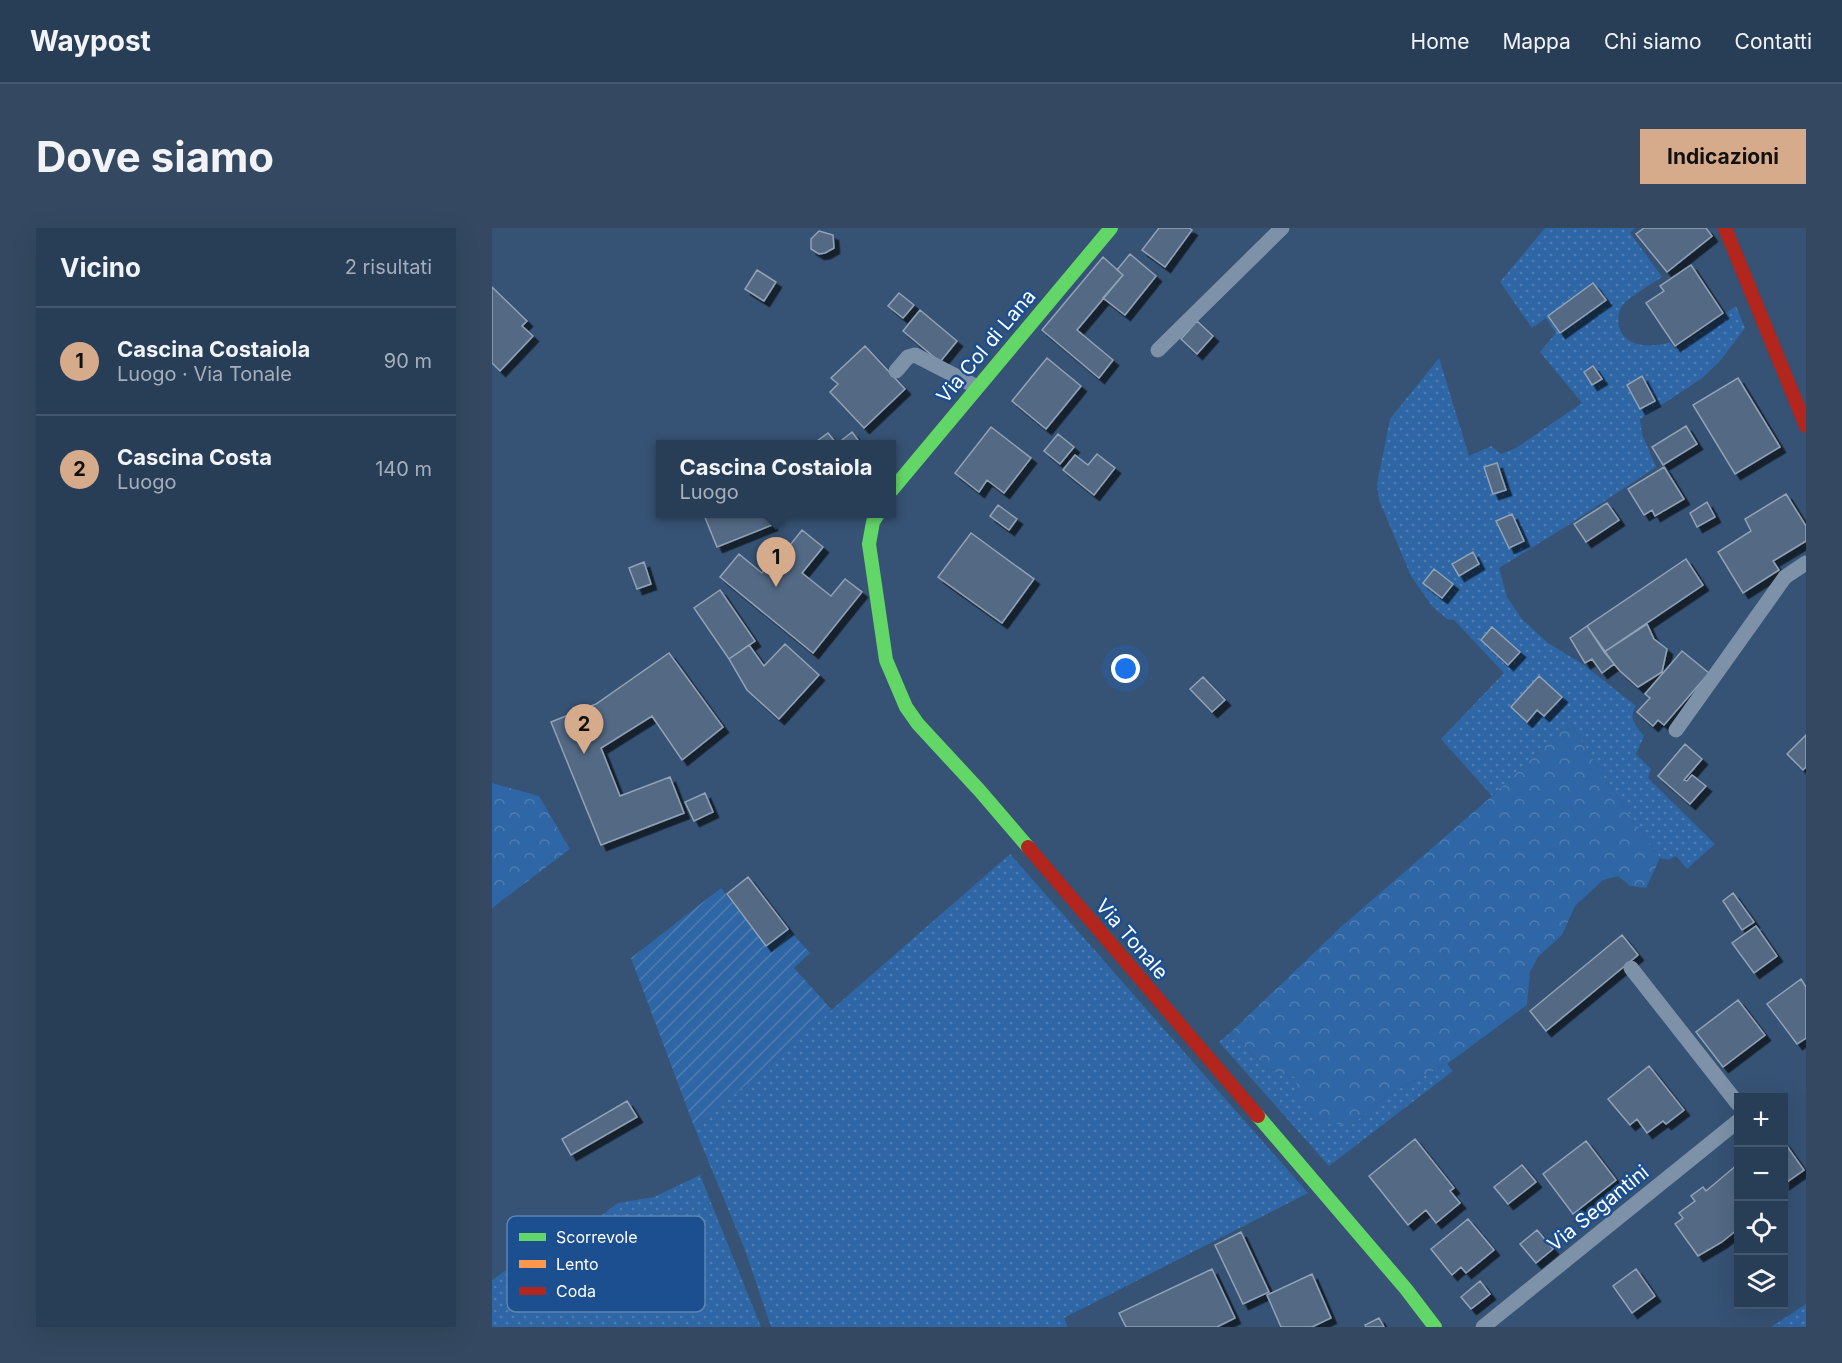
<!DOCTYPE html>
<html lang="it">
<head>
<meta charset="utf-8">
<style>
  body { margin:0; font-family:Inter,sans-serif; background:#344961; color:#f1f3f6 }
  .controls { position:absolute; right:18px; bottom:18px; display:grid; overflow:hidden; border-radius:0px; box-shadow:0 6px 24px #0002 }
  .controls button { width:54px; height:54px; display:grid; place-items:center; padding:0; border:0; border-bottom:2px solid #44576d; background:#283e57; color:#f1f3f6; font:30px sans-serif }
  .you { position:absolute; left:634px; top:441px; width:21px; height:21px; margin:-15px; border:4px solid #fff; border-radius:50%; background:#1a73e8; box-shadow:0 0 0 9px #1a73e833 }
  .badge { display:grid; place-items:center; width:39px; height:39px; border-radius:50%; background:#d6ab8b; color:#111; font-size:20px; font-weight:700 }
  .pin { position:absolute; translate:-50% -50px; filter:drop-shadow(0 2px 3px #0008) }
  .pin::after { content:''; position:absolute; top:32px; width:21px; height:18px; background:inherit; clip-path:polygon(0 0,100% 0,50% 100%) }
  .popup { position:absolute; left:164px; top:212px; width:240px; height:78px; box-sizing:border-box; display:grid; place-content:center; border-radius:0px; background:#283e57; filter:drop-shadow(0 2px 4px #0005); font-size:20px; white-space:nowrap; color:#a5aeba }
  .popup b { font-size:22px; color:#f1f3f6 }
  .popup::after { content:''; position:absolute; left:50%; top:100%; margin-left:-12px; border:12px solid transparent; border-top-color:#283e57 }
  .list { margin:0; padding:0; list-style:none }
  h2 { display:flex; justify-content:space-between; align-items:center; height:78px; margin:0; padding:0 24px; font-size:26px }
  h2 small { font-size:20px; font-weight:400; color:#a5aeba }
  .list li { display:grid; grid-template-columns:39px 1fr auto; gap:18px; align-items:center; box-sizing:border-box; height:108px; padding:0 24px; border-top:2px solid #44576d }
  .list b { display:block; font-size:22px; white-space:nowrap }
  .list p { margin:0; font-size:20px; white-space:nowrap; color:#a5aeba }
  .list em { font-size:20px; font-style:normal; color:#a5aeba }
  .icon { flex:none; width:33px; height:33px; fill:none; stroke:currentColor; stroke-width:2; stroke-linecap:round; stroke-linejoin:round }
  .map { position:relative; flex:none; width:1314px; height:1099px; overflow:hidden; border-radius:0px }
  header { display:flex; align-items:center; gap:36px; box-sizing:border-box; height:84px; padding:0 30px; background:#283e57; border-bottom:2px solid #44576d }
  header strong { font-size:28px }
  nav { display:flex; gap:33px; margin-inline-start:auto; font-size:21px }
  .intro { display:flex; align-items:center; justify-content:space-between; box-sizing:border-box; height:144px; padding:0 36px }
  h1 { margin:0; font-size:42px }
  .button { padding:15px 27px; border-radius:0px; background:#d6ab8b; color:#111; font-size:21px; font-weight:700 }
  main { display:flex; gap:36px; padding:0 36px }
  aside { flex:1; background:#283e57; border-radius:0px; box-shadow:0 6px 24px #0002 }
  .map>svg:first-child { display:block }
  .grass { fill:url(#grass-dots) }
  .forest { fill:url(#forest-crowns) }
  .garden { fill:url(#garden-furrows) }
  .building { fill:#526984; stroke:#92a2b6; stroke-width:1.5; filter:url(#shadow) }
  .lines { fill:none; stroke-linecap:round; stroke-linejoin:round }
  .lane { stroke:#7d92a8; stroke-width:15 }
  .fast { stroke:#63d668; stroke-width:14 }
  .jam { stroke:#b3261e; stroke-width:14 }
  .labels { text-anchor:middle; stroke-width:5; stroke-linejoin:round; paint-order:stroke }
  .street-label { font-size:20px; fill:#fff; stroke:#1b4f8f }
  .key { fill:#1b4f8f; stroke:#5f84b1; stroke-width:1.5 }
  .key-label { font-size:16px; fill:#fff }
</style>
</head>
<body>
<header>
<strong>Waypost</strong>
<nav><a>Home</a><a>Mappa</a><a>Chi siamo</a><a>Contatti</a></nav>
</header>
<div class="intro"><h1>Dove siamo</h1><a class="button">Indicazioni</a></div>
<main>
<aside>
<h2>Vicino<small>2 risultati</small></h2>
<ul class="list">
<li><span class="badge">1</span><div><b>Cascina Costaiola</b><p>Luogo · Via Tonale</p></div><em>90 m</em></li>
<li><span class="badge">2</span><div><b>Cascina Costa</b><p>Luogo</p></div><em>140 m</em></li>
</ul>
</aside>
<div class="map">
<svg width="1314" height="1099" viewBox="0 0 1314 1099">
  <defs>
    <pattern id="grass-dots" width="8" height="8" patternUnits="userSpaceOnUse" patternTransform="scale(1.5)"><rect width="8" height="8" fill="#2f66a5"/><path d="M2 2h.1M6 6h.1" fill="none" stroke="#4e7db2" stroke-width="1.8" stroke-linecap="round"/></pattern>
    <pattern id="forest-crowns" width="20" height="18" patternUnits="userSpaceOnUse" patternTransform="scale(1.5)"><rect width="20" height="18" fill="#2f66a5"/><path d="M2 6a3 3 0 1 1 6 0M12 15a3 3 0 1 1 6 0" fill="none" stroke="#4e7db2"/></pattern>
    <pattern id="garden-furrows" width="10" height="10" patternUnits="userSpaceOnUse" patternTransform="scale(1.5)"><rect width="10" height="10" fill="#2f66a5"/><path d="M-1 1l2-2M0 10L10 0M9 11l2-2" fill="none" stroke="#4e7db2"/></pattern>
    <filter id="shadow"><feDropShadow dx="5.5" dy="5.5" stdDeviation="0" flood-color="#0009"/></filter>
  </defs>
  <rect width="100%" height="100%" fill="#365274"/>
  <path class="grass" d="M1053 0H1143L1138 5 1170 49C1160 56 1134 70 1129 80 1126 85 1126 92 1127 98 1132 120 1160 120 1178 114L1183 121 1244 78 1253 100 1228 133 1209 151 1148 191 1150 206 1164 239 1078 296 1007 340 1015 369 1030 391 1056 415 1092 437 1144 478C1136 491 1143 497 1152 508L1144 526 1159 541 1156 550 1223 616 1195 641 1184 628 1177 632 1168 630 1111 548 1078 494 1000 568 949 511 1012 445 962 392 955 391 940 378 919 348 887 272 885 256 898 191 947 130 977 228 999 218 1009 226 1024 220 1090 175 1048 124 1064 105 1054 90 1040 100 1008 54Z
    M518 626 816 965 572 1090 576 1099H279L253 1022 203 901Z
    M739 804 772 839 786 845 804 849 857 899 897 866 955 836 961 843 837 938 727 814Z
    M208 947 269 1099H0V1052L23 1036 86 1005 126 975 162 969Z
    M1314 1076V1099H1279Z"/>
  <path class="forest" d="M1078 494 1111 548 1168 630 1154 660 1138 658 1126 648 1111 652 1083 678 1070 707 1046 729 1038 744 1035 777 955 836 897 866 857 899 826 891 805 866 804 849 786 845 772 839 739 804 850 698 1000 568Z
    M0 555 47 568 78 621 0 680Z"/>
  <path class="garden" d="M229 660 274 718 296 701 318 725 302 740 340 782 203 901 139 730Z"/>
  <path class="building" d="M667 0H697L700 2 673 39 650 22Z
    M1152 0H1214L1220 8 1175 44 1144 6Z
    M327 3 341 7 342 20 333 25 327 26 319 21V11Z
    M638 26 664 48 633 87 611 70 631 47 625 42Z
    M611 29 631 47 585 102 621 132 607 150 550 102Z
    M1199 37 1231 85 1183 118 1154 75 1172 63 1168 58Z
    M265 42 284 54 272 73 253 61Z
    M1101 55 1114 72 1068 105 1056 88Z
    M0 59 35 93 30 98 41 108 8 143 0 135Z
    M407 65 422 77 411 90 396 78Z
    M428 82 465 113 448 134 411 103Z
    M705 93 721 108 705 126 689 111Z
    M373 118 413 161 372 200 338 164 346 156 339 150Z
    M555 130 589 158 554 201 520 173Z
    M1101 138 1110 151 1100 157 1092 144Z
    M1150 148 1163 173 1148 181 1135 157Z
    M1246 150 1288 219 1243 246 1201 177Z
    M1194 198 1205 216 1171 237 1160 219Z
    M499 199 539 230 512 265 495 252 487 264 463 245Z
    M360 204 369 216H321L336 205 345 216Z
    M566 206 582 219 568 236 552 223Z
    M605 226 623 240 602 267 571 242 583 227 596 237Z
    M1005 235 1014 262 1001 266 992 239Z
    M1172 239 1192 271 1163 288 1160 282 1152 287 1136 261Z
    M1294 266 1314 298V313L1281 333 1287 342 1251 365 1226 324 1259 303 1253 291Z
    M1215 274 1223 289 1205 299 1198 285Z
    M1115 275 1127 292 1094 314 1082 296Z
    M506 277 525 291 517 302 498 288Z
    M216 286H276L280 297 225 319 212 287Z
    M1020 286 1032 313 1017 320 1004 293Z
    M310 302 331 319 310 345 339 368 353 351 370 364 321 425 228 349 247 326 270 345 283 329 279 327 288 315 295 321Z
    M479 305 542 351 510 395 446 349Z
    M981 324 987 336 967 348 960 336Z
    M1194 331 1211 357 1112 424 1095 398Z
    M152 334 159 356 145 361 137 340Z
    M942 341 961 356 950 370 931 355Z
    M228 362 263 413 237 431 202 380Z
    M1155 396 1162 411 1175 421 1170 444 1146 459 1128 443 1112 424Z
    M1095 398 1122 436 1110 445 1100 431 1093 435 1078 410Z
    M1000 399 1028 424 1016 437 989 412Z
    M293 416 327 447 287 491 255 462 237 431 257 417 272 438Z
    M1190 423 1217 445 1172 497 1166 492 1161 498 1145 484 1158 470 1153 466Z
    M177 425 231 499 190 532 160 488 109 520 128 568 178 549 192 585 109 617 59 494 104 476Z
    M1047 448 1070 469 1052 488 1045 482 1035 494 1019 479Z
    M711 449 733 472 720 484 698 461Z
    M1314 507V539L1311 542 1295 526Z
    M1193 516 1210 531 1192 552 1195 553 1200 547 1214 558 1198 576 1166 548Z
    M213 565 221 584 202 593 193 574Z
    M256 649 296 701 274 718 235 666Z
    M1241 665 1262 694 1250 702 1231 673Z
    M1264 698 1285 728 1262 745 1240 715Z
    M1130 707 1146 727 1054 803 1038 783Z
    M1309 751 1314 759V810L1305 816 1275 776Z
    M1246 772 1273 807 1231 839 1204 804Z
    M1157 838 1192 882 1174 896 1171 893 1155 905 1145 891 1138 897 1116 871Z
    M135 873 145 889 79 927 70 911Z
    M923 911 962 960 958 963 968 975 944 995 934 982 916 997 877 948Z
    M1094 913 1124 952 1081 986 1051 946Z
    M1292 914 1312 942 1292 956Z
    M1246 936V1001L1230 1014 1206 1028 1183 996 1191 990 1187 985 1203 973 1199 968 1211 959 1214 963Z
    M1030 937 1044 954 1016 976 1002 959Z
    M976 991 1002 1022 974 1045 969 1039 960 1047 939 1021Z
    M1045 1002 1061 1021 1044 1035 1028 1016Z
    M749 1004 777 1064 751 1076 723 1017Z
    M720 1041 743 1090 725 1099H634L627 1085Z
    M1144 1041 1163 1068 1140 1085 1121 1058Z
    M820 1046 839 1090 820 1099H789L775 1067Z
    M988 1053 998 1066 979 1081 969 1069Z
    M887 1090 892 1099H874L873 1097Z"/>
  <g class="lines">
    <path class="lane" d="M666 122 790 0
      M404 143 416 129 423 127 485 159
      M1184 502 1293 349 1314 335
      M1139 740 1246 876
      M991 1099 1246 893"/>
    <path class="fast" d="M400 262 619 0
      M386 286 381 294 377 316 394 432 414 479 426 496 488 563 536 619
      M766 888 914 1061 943 1099"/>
    <path class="jam" d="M1233 0 1314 198
      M536 619 766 888"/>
  </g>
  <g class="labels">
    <g class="street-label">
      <text transform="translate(494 118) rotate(-50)" y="7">Via Col di Lana</text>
      <text transform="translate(640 711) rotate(49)" y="7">Via Tonale</text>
      <text transform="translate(1106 980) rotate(-39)" y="7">Via Segantini</text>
    </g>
  </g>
  <rect x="15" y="988" width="198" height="96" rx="9" class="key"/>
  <rect x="27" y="1005" width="27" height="8" fill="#63d668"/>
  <rect x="27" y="1032" width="27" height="8" fill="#ff974d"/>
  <rect x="27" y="1059" width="27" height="8" fill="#b3261e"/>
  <g class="key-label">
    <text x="64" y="1015">Scorrevole</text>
    <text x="64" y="1042">Lento</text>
    <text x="64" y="1069">Coda</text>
  </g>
</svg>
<div class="controls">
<button>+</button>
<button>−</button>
<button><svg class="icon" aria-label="locate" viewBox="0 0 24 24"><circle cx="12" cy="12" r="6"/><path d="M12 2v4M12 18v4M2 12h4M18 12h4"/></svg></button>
<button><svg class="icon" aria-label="layers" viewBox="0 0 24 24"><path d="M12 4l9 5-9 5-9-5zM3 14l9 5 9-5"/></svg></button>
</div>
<div class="you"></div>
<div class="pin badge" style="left:284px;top:359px">1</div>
<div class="popup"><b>Cascina Costaiola</b>Luogo</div>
<div class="pin badge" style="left:92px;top:526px">2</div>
</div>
</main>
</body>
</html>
